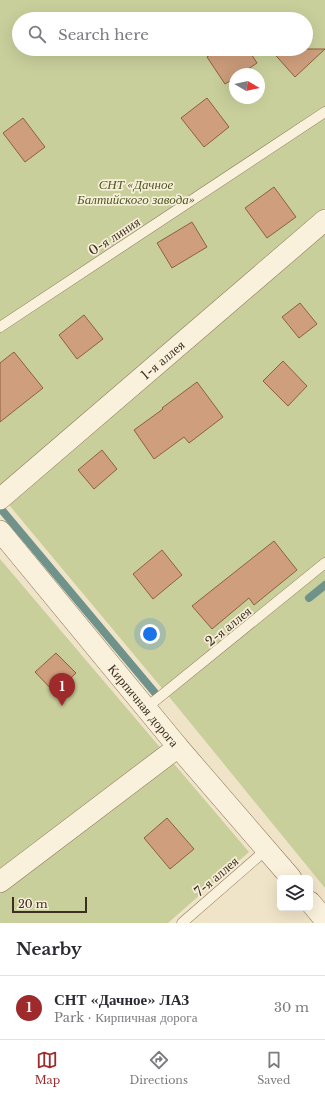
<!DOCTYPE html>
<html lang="en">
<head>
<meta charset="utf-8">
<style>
  body { margin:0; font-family:"Libre Baskerville",serif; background:#f2f2f3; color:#2b2b33 }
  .controls { position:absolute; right:12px; bottom:12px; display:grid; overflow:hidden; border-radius:6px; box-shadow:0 4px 16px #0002 }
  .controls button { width:36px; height:36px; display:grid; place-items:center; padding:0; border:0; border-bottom:1px solid #e1e1e2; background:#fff; color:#2b2b33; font:20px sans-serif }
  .compass { position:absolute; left:229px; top:68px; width:36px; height:36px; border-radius:50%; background:#fff; box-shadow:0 4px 16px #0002; rotate:99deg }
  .scale { position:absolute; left:12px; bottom:10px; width:75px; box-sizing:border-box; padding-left:4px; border:2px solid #3d2e20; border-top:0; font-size:11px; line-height:14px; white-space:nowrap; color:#3d2e20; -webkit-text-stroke:3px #f7eed8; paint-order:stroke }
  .you { position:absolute; left:150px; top:634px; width:14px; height:14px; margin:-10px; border:3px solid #fff; border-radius:50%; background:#1a73e8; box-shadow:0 0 0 6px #1a73e833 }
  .badge { display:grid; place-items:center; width:26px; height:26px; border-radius:50%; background:#9e2a2b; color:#fff; font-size:13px; font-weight:700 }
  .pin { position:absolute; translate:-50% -33px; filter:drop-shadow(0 1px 2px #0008) }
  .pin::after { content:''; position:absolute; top:21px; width:14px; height:12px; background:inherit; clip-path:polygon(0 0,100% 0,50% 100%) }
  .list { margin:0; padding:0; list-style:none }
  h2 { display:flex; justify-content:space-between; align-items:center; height:52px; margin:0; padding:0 16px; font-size:17px }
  h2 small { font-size:13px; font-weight:400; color:#7c7c81 }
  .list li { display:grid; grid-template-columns:26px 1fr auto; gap:12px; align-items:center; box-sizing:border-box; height:64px; padding:0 16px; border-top:1px solid #e1e1e2 }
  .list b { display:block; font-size:15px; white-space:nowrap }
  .list p { margin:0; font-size:13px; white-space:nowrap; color:#7c7c81 }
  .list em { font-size:13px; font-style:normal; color:#7c7c81 }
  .icon { flex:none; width:22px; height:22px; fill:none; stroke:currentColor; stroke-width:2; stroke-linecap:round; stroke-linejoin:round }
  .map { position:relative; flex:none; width:325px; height:923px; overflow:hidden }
  .search { position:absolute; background:#fff; box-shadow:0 4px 16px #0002; left:12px; right:12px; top:12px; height:44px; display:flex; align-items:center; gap:10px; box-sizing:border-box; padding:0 14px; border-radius:22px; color:#7c7c81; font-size:15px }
  .sheet { height:116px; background:#fff }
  nav { display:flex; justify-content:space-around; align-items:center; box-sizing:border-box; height:56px; border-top:1px solid #e1e1e2; background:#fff; font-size:11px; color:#7c7c81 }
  nav a { display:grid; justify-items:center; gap:2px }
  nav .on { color:#9e2a2b }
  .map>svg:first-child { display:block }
  .green { fill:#c9cf9b; fill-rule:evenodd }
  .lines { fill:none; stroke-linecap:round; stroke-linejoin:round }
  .stream { stroke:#6f938a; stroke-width:8 }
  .building { fill:#cf9f7d; stroke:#8d5f41 }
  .lane-casing { stroke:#8d765c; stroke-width:11 }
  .street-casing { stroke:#8d765c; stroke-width:22 }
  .lane { stroke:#faf1dc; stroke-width:10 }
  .street { stroke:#faf1dc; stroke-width:21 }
  .labels { text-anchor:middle; stroke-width:3.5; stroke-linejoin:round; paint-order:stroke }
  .park-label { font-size:13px; font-style:italic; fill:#4d5a26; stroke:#f7eed8 }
  .street-label { font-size:13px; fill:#3d2e20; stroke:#f7eed8 }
</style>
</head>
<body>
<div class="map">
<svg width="325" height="923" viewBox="0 0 325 923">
  <rect width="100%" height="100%" fill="#f0e4c8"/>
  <path class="green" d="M0 0H325V208L0 488ZM19 19H306V49H19ZM235 74H259V98H235Z
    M325 231V888L166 693 9 505Z
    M0 559 249 852 168 923H0Z"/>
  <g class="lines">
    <path class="stream" d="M1 509 156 694
      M309 598 325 585"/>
  </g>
  <path class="building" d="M218 49H248L257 63 241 74H235V78L225 84 207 57Z
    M270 49H325L295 77Z
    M207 98 229 127 204 147 181 118Z
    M23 118 45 147 25 162 3 133Z
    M274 187 296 217 267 238 245 208Z
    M192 222 207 247 172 268 157 243Z
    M300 303 317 324 299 338 282 317Z
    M84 315 103 339 77 359 59 335Z
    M14 352 43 388 0 422V363Z
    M283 361 307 386 288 406 263 381Z
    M197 382 223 417 189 443 184 437 154 459 134 430 163 409 162 408Z
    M102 450 117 469 94 489 78 470Z
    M274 541 297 570 254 605 249 598 212 629 192 606Z
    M162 550 182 575 153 599 133 574Z
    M56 653 76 673 55 693 35 672Z
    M167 818 194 849 170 869 144 838Z"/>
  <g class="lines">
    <g class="lane-casing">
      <path id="lane" d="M0 327 325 112
        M146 708 325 563
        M182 923 267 849"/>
    </g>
    <g class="street-casing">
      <g id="street">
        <path id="s1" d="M0 499 325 220"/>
        <path id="s2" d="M0 531 178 747 291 878"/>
        <path d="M0 882 178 747"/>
        <path d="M310 902 325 920"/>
      </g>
    </g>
    <use href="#lane" class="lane"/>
    <use href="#street" class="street"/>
  </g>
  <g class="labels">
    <g class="park-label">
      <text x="136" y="189">СНТ «Дачное<tspan x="136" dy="15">Балтийского завода»</tspan></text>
    </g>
    <g class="street-label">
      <text transform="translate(114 236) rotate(-33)" y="5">0-я линия</text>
      <text dy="5" stroke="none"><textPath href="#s1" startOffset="214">1-я аллея</textPath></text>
      <text transform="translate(228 626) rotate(-39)" y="5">2-я аллея</text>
      <text dy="5" stroke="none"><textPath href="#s2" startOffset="226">Кирпичная дорога</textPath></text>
      <text transform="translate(216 876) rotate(-41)" y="5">7-я аллея</text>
    </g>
  </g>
</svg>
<div class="controls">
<button><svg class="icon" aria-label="layers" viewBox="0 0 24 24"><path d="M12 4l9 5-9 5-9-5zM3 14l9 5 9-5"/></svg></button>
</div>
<svg class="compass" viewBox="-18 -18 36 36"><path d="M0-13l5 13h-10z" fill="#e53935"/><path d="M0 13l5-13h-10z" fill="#7c7c81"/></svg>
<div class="scale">20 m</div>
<div class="you"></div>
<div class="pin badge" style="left:62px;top:706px">1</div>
<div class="search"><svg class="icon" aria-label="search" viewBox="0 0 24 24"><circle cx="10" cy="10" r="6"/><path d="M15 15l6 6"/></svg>Search here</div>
</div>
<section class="sheet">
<h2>Nearby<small></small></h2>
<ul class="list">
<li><span class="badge">1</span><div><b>СНТ «Дачное» ЛАЗ</b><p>Park · Кирпичная дорога</p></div><em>30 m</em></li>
</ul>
</section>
<nav>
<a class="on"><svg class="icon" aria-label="map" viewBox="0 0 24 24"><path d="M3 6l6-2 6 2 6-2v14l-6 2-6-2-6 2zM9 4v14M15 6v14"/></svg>Map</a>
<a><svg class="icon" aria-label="directions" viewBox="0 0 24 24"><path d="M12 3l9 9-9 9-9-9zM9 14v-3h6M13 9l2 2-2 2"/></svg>Directions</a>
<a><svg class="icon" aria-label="saved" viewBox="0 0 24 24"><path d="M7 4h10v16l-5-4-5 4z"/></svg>Saved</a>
</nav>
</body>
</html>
